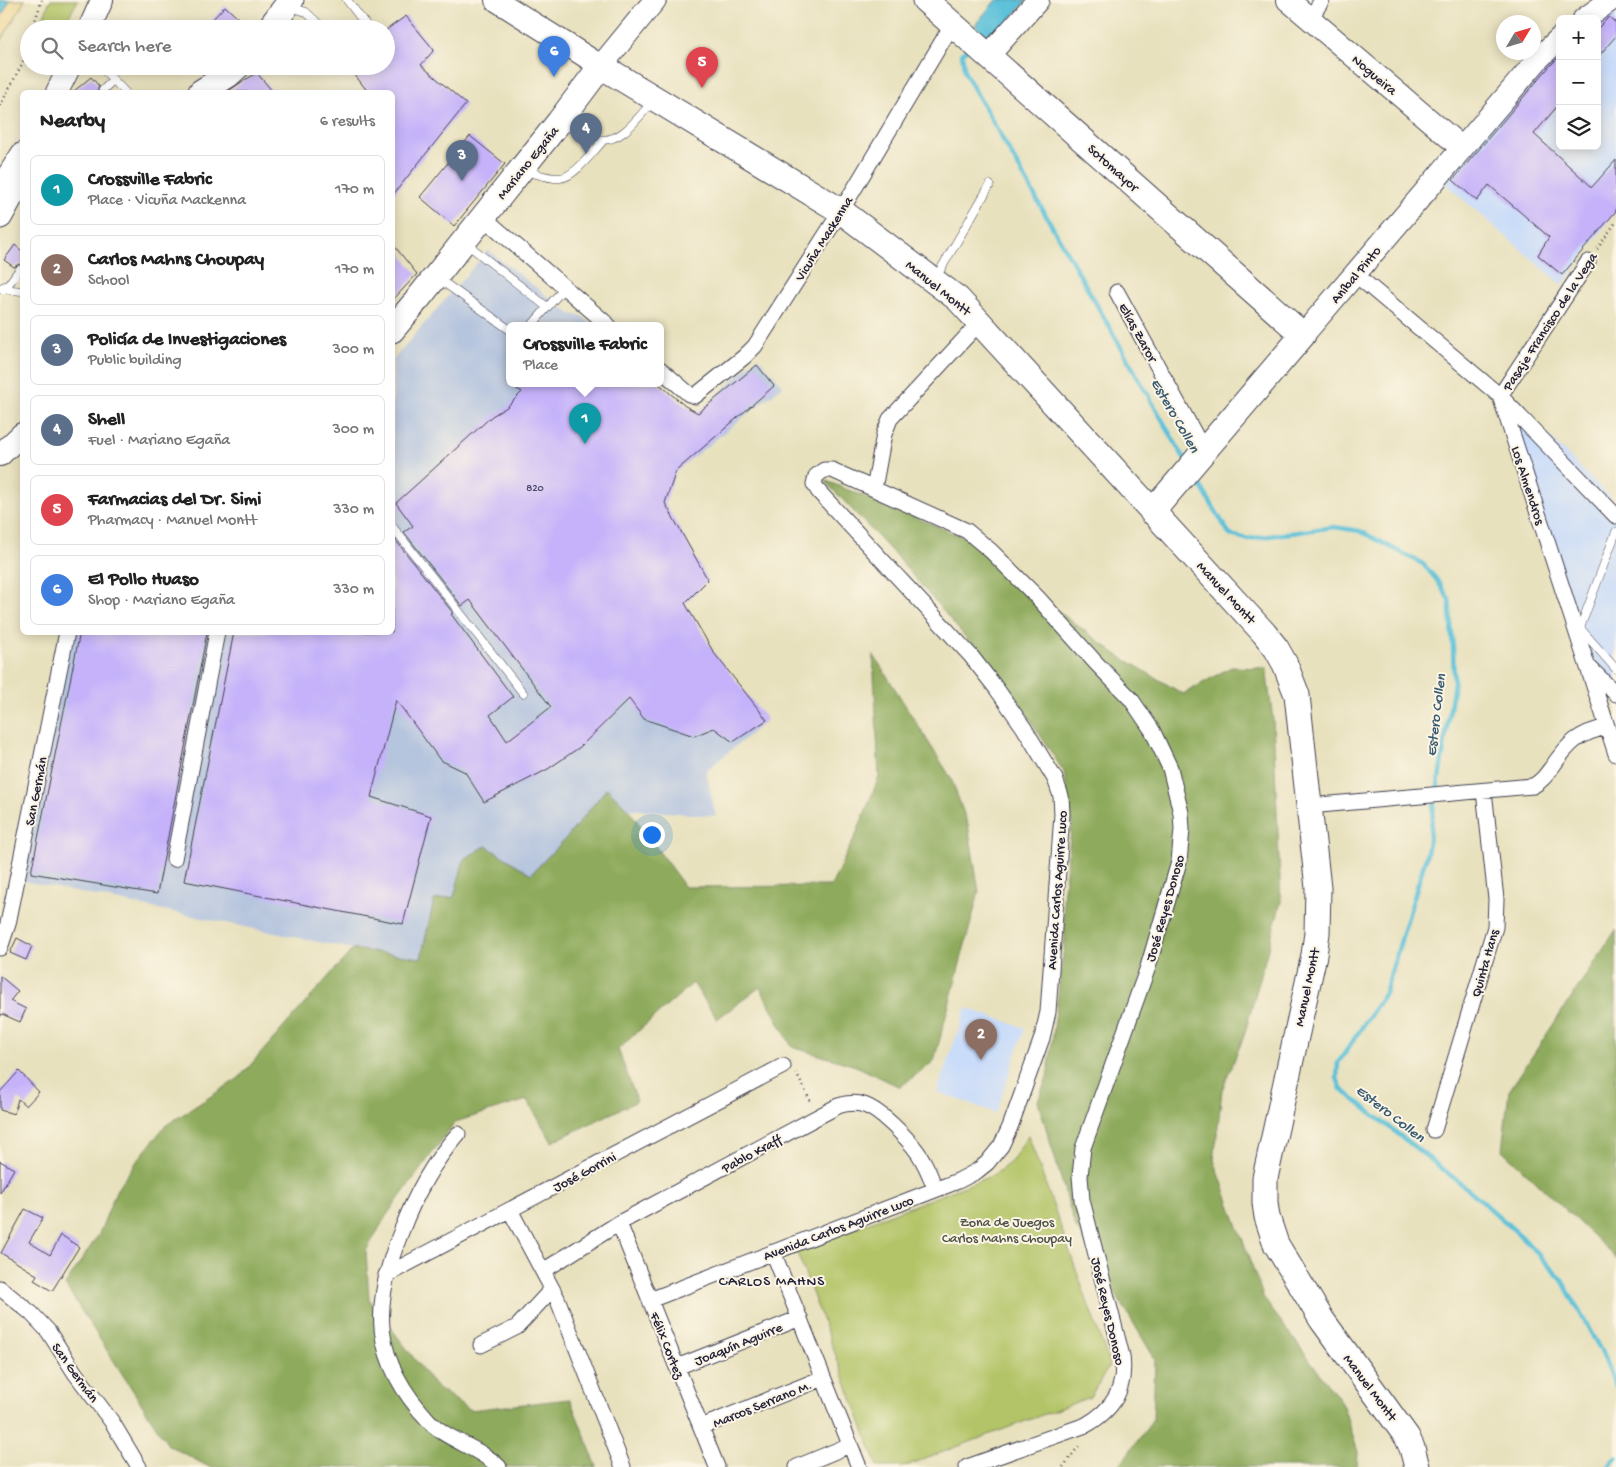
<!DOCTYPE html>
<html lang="en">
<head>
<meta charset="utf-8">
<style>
  body { margin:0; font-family:"Gochi Hand",sans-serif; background:#f6f6f6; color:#222 }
  .controls { position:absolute; right:15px; top:15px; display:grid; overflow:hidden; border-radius:8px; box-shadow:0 2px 12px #0003 }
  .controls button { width:45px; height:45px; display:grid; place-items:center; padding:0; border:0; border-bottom:1px solid #e0e0e0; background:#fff; color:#222; font:25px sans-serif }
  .compass { position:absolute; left:1496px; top:15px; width:45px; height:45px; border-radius:50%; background:#fff; box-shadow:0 2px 12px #0003; rotate:52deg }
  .you { position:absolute; left:651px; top:834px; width:18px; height:18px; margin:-12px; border:4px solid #fff; border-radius:50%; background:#1a73e8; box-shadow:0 0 0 8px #1a73e833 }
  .badge { display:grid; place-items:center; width:32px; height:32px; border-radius:50%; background:#d1495b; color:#fff; font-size:16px; font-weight:700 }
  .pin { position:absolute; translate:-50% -41px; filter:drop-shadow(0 1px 2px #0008) }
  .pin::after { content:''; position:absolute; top:26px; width:18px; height:15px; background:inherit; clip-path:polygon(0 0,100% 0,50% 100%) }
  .popup { position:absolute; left:506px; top:322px; width:158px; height:65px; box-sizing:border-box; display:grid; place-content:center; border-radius:8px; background:#fff; filter:drop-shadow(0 1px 4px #0005); font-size:16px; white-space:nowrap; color:#767676 }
  .popup b { font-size:19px; color:#222 }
  .popup::after { content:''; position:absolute; left:50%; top:100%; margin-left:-10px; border:10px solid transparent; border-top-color:#fff }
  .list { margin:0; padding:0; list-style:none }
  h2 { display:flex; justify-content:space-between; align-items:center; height:65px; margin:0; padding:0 20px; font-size:21px }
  h2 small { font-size:16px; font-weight:400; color:#767676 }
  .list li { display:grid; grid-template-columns:32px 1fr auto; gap:15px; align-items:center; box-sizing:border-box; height:70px; margin:0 10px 10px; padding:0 10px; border:1px solid #e0e0e0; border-radius:8px }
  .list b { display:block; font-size:19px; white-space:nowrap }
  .list p { margin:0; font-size:16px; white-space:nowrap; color:#767676 }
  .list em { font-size:16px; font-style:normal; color:#767676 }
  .icon { flex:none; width:28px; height:28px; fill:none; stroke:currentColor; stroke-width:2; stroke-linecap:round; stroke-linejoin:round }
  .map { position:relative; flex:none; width:1616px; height:1467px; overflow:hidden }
  .search { position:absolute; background:#fff; box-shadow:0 2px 12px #0003; left:20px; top:20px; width:375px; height:55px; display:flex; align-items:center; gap:12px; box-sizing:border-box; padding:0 18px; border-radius:28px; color:#767676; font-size:19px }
  .panel { position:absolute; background:#fff; box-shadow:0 2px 12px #0003; left:20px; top:90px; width:375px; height:545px; border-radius:8px }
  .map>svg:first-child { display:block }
  .built { fill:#c9dcf9 }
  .industrial { fill:#b6c5de }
  .green { fill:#b3c467; stroke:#6a7351 }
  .forest { fill:#8eaa5c; stroke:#58664c }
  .sand { fill:#eeda9e; stroke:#887e6c }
  .water { fill:#5bc1d9; stroke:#3e728a }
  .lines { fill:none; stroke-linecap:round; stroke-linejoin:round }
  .stream { stroke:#5bc1d9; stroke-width:4.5 }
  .building { fill:#c5b2fa }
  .lane-casing { stroke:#403f4f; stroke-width:9 }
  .street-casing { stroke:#403f4f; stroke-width:17 }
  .secondary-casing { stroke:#403f4f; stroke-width:24 }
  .primary-casing { stroke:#403f4f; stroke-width:27 }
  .path { stroke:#403f4f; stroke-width:2.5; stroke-dasharray:1 4; stroke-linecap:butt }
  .lane { stroke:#fff; stroke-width:8 }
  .street { stroke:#fff; stroke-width:15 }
  .secondary { stroke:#fff; stroke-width:22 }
  .primary { stroke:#fff; stroke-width:25 }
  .labels { text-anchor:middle; stroke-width:4; stroke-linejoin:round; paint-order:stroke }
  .number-label { font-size:11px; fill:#4b466b }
  .street-label { font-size:14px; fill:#22223b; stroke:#fcf5e5 }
  .park-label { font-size:14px; fill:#4e5348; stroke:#fcf5e5 }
  .water-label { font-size:15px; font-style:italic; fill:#365a72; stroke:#fcf5e5 }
  .neighbourhood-label { font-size:15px; letter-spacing:1px; fill:#22223b; stroke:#fcf5e5 }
</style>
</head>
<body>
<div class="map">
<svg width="1616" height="1467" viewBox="0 0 1616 1467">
  <rect width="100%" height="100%" fill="#fcf5e5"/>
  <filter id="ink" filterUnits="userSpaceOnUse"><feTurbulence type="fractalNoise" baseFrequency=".02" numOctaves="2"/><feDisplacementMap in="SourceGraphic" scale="10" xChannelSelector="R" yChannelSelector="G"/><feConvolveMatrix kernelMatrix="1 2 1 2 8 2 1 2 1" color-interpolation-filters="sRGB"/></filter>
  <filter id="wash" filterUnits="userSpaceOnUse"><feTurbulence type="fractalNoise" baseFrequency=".0096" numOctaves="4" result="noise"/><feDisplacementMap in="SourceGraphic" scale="20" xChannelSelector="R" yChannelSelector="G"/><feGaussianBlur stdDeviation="1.12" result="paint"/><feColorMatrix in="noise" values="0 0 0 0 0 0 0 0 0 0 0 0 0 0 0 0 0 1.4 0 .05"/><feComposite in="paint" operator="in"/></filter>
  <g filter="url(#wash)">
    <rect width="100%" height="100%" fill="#e8e1be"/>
    <path class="built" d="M1616 2V210L1562 285 1443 182 1560 46V146H1597V19Z
      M1510 398 1616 503V702L1592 680 1525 492Z
      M966 1008 1025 1028 996 1113 937 1092Z"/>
    <path class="industrial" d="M488 250 570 314 582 316 592 325H510V383H658L685 406 698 413 758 357 783 386 676 471 665 503 708 580 685 604 714 653 767 720 706 771 716 816 628 809 607 788 568 836 531 875 464 859 454 897 434 900 421 958 353 949 23 881 70 633 392 632 393 360Z"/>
    <path class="green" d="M50 0H78L62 29H39Z
      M1028 1135 1110 1365 1090 1397 903 1467H878L796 1250 994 1175 1012 1161Z"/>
    <path class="forest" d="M824 480 990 548 1058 611 1116 654 1183 694 1231 667 1266 668 1273 720 1281 902 1244 1036 1222 1090 1214 1160 1264 1299 1342 1403 1358 1452 1357 1467H1118L1153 1420 1155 1359 1075 1226 1038 1101 1048 1074 1065 939 1063 898 1072 823 1064 772 1013 693 897 557Z
      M873 654 951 778 968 825 979 892 934 1061 900 1087 856 1066 792 1047 760 987 717 1019 693 983 618 1049 637 1101 552 1142 527 1100 455 1122 386 1216 366 1251 369 1299 435 1386 470 1410 570 1399 597 1467H209L168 1445 65 1285 99 1234 117 1189 140 1157 165 1126 239 1078 353 949 421 958 434 900 454 897 464 859 486 846 531 874 568 836 607 788 628 809 685 887 831 886 857 832 879 777Z
      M1616 930V1260L1610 1252 1502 1150 1509 1091Z"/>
    <path class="sand" d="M10 0H25L0 43V19Z"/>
    <path class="water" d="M0 0H10L0 19Z
      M996 0H1027L991 41 975 25Z"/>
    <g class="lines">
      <path class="stream" d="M968 48 962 54 965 73 1185 460
        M1194 475 1230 535 1248 539 1334 527 1360 531 1423 564 1436 579 1449 599 1453 648 1454 683 1437 791
        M1435 799 1427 854 1385 993 1338 1063 1337 1078 1341 1089 1473 1193 1522 1237 1562 1280 1601 1351 1616 1386
        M1607 1467 1616 1457"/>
    </g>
    <g id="blocks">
      <path class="building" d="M225 6 240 20 234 29H218L211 21Z
        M406 16 434 50 421 65 466 104 392 196V92H368L348 66H386V30Z
        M1609 17 1616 23V36L1597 58V29Z
        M1560 56V103L1534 134 1592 187 1616 160V211L1562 275 1538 255 1549 237 1489 185 1477 201 1453 180 1549 67Z
        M257 73 273 92H227L243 81Z
        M91 77 99 86 98 89V92H73Z
        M470 136 505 164 454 226 420 197Z
        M392 243 417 274 392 301Z
        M15 245 22 251V266L19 264 14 267 4 260Z
        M757 365 774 386 676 471 665 503 708 580 685 603 714 653 767 720 733 742 714 728 694 736 644 719 629 699 580 747 548 769 484 802 465 772 440 760 396 700 371 797 431 816 403 924 184 881 234 632H392V540L394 538 453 613 451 614 513 697 490 715 507 741 551 707 470 600 462 606 404 532 413 526 396 503 492 416 507 407 522 392 507 383H658L685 406 698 413Z
        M80 632H207L157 894 31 873Z
        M17 938 32 946 26 960 10 953Z
        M0 976 18 991 10 1001 26 1009 20 1022 2 1014 0 1017Z
        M19 1071 39 1092 26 1106 18 1099 14 1114 0 1110V1092Z
        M0 1161 14 1169 0 1193Z
        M25 1209 43 1218 29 1242 50 1255 61 1235 79 1247 52 1291 34 1280 37 1275 1 1253Z"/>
    </g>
  </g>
  <g filter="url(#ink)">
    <use href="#blocks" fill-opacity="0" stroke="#403f4f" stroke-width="1"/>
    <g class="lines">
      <g class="lane-casing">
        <path id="lane" d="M347 0 369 29
          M291 7 306 12 324 29
          M100 66 125 92
          M103 90 113 80
          M561 123C573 128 585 136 597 139 621 145 639 116 653 101
          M525 171C536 173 549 179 560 178 575 177 593 151 604 140
          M467 244 547 307
          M439 279 510 330
          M935 279 990 185
          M0 288 8 285 19 270
          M2 289 22 291
          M532 325 564 288
          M392 526 523 693
          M1579 627 1616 669
          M1580 628 1616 532"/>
      </g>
      <g class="street-casing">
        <path id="street" d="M1310 19 1322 0
          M483 217 608 325
          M1355 274 1500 396 1616 516
          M1117 292 1204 451
          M660 369 689 394 695 396 744 357 755 346 841 211 952 25
          M1500 396 1616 754
          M1500 396 1588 262
          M874 489 884 434 890 419 980 322
          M1590 668 1616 694
          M1309 806 1533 786C1542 781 1546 775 1552 767 1568 744 1578 733 1607 727
          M174 859 217 632
          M0 948 8 924 67 632
          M1434 1130 1495 927 1496 899 1484 791
          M458 1134C432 1163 415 1195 401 1232 371 1307 372 1360 429 1421 448 1441 479 1447 499 1467
          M510 1210 557 1298 623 1467
          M619 1223 717 1467
          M773 1252 859 1467
          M543 1271 619 1223 838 1106C847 1103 855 1102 864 1105 882 1111 915 1145 923 1161 928 1170 932 1180 935 1189
          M386 1275 783 1066
          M0 1288 31 1313 48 1331 75 1373 112 1422 139 1467
          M650 1300 958 1181 977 1171 987 1163 1001 1146 1010 1127 1042 1038 1048 1012 1062 814 1061 796 1055 779 1024 728 996 688 971 656 819 492 814 484 816 476 824 470H832L967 531 991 551 1038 598 1096 663 1131 699 1152 730 1170 768 1181 813 1182 829 1179 862 1148 967 1083 1148 1080 1176 1082 1200 1122 1356C1126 1389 1114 1409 1086 1425L967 1467
          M481 1345 517 1327 552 1289
          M677 1367 800 1318
          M701 1427 823 1378
          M797 1467 850 1445"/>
      </g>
      <g class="secondary-casing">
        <path id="secondary" d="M496 0 601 66 655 0
          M1288 0 1462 148
          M1584 19 1611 0
          M89 29 102 0
          M988 56 1038 0
          M57 92 70 66
          M0 188 22 154
          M1303 335 1539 58 1560 38
          M0 455 22 434"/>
      </g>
      <g class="primary-casing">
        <path id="primary" d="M925 0 1303 335 1152 512
          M269 29 291 0
          M201 92 228 75 238 66
          M0 216 22 176
          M417 300 559 122 601 66 841 211 958 299 1264 633 1276 648 1285 664 1297 695 1318 888 1317 933 1314 955 1265 1178V1203L1267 1217 1276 1244 1322 1320 1407 1437 1412 1448 1417 1467
          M392 330 413 305"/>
      </g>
      <path class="path" d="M32 29 42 0
        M0 106 23 62 29 41
        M1597 249 1616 222
        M796 1073 812 1104
        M1063 1467 1081 1443"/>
      <use href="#lane" class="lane"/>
      <use href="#street" class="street"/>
      <use href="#secondary" class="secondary"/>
      <use href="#primary" class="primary"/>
    </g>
  </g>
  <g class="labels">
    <g class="number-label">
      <text x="535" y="491">820</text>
    </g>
    <g class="street-label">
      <text transform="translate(1375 74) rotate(40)" y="5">Nogueira</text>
      <text transform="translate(527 162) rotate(-51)" y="5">Mariano Egaña</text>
      <text transform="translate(1114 167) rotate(42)" y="5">Sotomayor</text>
      <text transform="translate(823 238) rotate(-58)" y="5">Vicuña Mackenna</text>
      <text transform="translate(1355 274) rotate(-50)" y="5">Aníbal Pinto</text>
      <text transform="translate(939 287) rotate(39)" y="5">Manuel Montt</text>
      <text transform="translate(1549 321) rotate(-57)" y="5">Pasaje Francisco de la Vega</text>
      <text transform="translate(1139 332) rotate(61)" y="5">Elías Zaror</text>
      <text transform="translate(1529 485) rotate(72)" y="5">Los Almendros</text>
      <text transform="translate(1227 592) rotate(47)" y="5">Manuel Montt</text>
      <text transform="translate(35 791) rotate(-79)" y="5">San Germán</text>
      <text transform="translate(1056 890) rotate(-86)" y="5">Avenida Carlos Aguirre Luco</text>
      <text transform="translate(1164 908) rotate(-74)" y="5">José Reyes Donoso</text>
      <text transform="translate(1484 963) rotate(-74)" y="5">Quinta Hans</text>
      <text transform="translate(1306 987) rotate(-78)" y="5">Manuel Montt</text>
      <text transform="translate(751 1153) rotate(-28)" y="5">Pablo Kraff</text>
      <text transform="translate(584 1171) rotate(-28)" y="5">José Gorrini</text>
      <text transform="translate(838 1227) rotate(-21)" y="5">Avenida Carlos Aguirre Luco</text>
      <text transform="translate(1109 1311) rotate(77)" y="5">José Reyes Donoso</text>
      <text transform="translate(738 1343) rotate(-22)" y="5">Joaquín Aguirre</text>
      <text transform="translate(668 1345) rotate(68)" y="5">Félix Cortez</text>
      <text transform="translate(76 1372) rotate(54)" y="5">San Germán</text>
      <text transform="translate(1371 1387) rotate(53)" y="5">Manuel Montt</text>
      <text transform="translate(762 1403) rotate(-22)" y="5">Marcos Serrano M.</text>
    </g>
    <g class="park-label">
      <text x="1007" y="1226">Zona de Juegos<tspan x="1007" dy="16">Carlos Mahns Choupay</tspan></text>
    </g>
    <g class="water-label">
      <text transform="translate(1176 415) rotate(60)" y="5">Estero Collen</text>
      <text transform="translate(1435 715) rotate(-83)" y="5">Estero Collen</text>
      <text transform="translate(1391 1113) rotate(38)" y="5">Estero Collen</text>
    </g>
    <g class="neighbourhood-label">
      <text x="772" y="1285">CARLOS MAHNS</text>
    </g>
  </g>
</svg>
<div class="controls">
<button>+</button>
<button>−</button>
<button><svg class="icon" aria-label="layers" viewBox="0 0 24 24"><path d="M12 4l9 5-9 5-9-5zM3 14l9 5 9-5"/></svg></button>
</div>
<svg class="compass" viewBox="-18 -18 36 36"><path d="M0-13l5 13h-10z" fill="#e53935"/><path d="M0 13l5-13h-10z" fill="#767676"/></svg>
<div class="you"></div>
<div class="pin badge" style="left:585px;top:444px;background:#0f9aa8">1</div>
<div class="popup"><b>Crossville Fabric</b>Place</div>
<div class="pin badge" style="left:981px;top:1060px;background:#8d6e63">2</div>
<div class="pin badge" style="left:462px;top:181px;background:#5c6f8a">3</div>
<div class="pin badge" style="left:586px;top:154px;background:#5c6f8a">4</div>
<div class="pin badge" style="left:702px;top:88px;background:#e0444e">5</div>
<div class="pin badge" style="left:554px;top:77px;background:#3f7fe0">6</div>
<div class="search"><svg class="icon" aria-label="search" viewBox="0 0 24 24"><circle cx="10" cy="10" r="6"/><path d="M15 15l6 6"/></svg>Search here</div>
<section class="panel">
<h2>Nearby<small>6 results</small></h2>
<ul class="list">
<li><span class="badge" style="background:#0f9aa8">1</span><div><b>Crossville Fabric</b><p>Place · Vicuña Mackenna</p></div><em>170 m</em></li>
<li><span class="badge" style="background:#8d6e63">2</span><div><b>Carlos Mahns Choupay</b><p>School</p></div><em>170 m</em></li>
<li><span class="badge" style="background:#5c6f8a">3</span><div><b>Policía de Investigaciones</b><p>Public building</p></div><em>300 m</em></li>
<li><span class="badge" style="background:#5c6f8a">4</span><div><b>Shell</b><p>Fuel · Mariano Egaña</p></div><em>300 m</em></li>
<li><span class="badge" style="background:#e0444e">5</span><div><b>Farmacias del Dr. Simi</b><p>Pharmacy · Manuel Montt</p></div><em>330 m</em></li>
<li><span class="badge" style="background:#3f7fe0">6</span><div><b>El Pollo Huaso</b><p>Shop · Mariano Egaña</p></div><em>330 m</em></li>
</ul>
</section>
</div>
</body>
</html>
